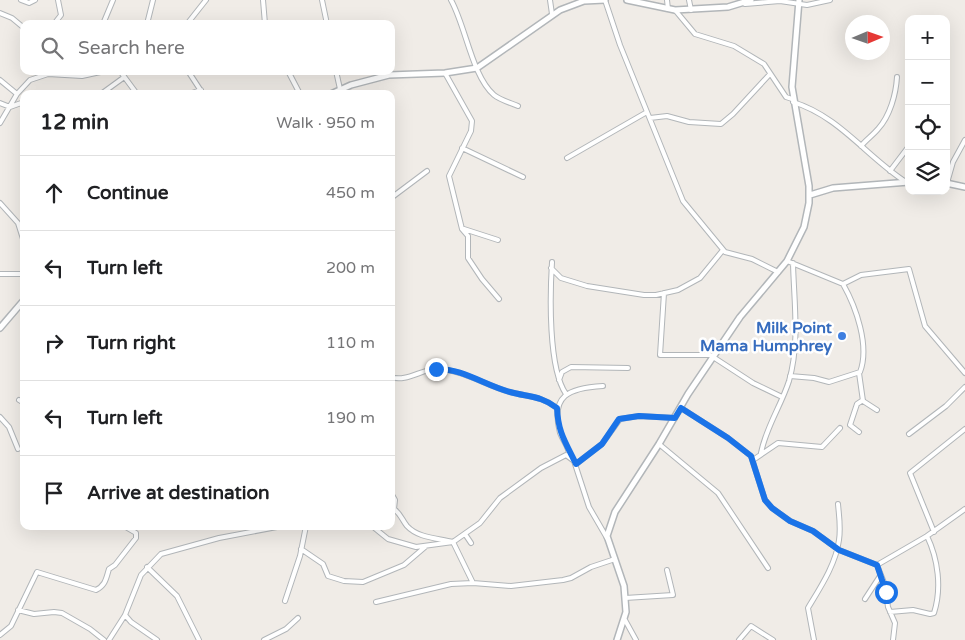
<!DOCTYPE html>
<html lang="en">
<head>
<meta charset="utf-8">
<style>
  body { margin:0; font-family:"Varela Round",sans-serif; background:#f6f6f6; color:#202124 }
  .controls { position:absolute; right:15px; top:15px; display:grid; overflow:hidden; border-radius:10px; box-shadow:0 5px 20px #0002 }
  .controls button { width:45px; height:45px; display:grid; place-items:center; padding:0; border:0; border-bottom:1px solid #e0e0e0; background:#fff; color:#202124; font:25px sans-serif }
  .compass { position:absolute; left:845px; top:15px; width:45px; height:45px; border-radius:50%; background:#fff; box-shadow:0 5px 20px #0002; rotate:88deg }
  .stop { position:absolute; width:15px; height:15px; margin:-11px; border:4px solid #1a73e8; border-radius:50%; background:#fff }
  .stop.end { background:#1a73e8; border-color:#fff; box-shadow:0 1px 5px #0008 }
  .list { margin:0; padding:0; list-style:none }
  h2 { display:flex; justify-content:space-between; align-items:center; height:65px; margin:0; padding:0 20px; font-size:21px }
  h2 small { font-size:16px; font-weight:400; color:#757577 }
  .list li { display:grid; grid-template-columns:32px 1fr auto; gap:15px; align-items:center; box-sizing:border-box; height:75px; padding:0 20px; border-top:1px solid #e0e0e0 }
  .list b { display:block; font-size:19px; white-space:nowrap }
  .list em { font-size:16px; font-style:normal; color:#757577 }
  .icon { flex:none; width:28px; height:28px; fill:none; stroke:currentColor; stroke-width:2; stroke-linecap:round; stroke-linejoin:round }
  .map { position:relative; flex:none; width:965px; height:640px; overflow:hidden }
  .search { position:absolute; background:#fff; box-shadow:0 5px 20px #0002; left:20px; top:20px; width:375px; height:55px; display:flex; align-items:center; gap:12px; box-sizing:border-box; padding:0 18px; border-radius:10px; color:#757577; font-size:19px }
  .panel { position:absolute; background:#fff; box-shadow:0 5px 20px #0002; left:20px; top:90px; width:375px; height:440px; border-radius:10px }
  .map>svg:first-child { display:block }
  .lines { fill:none; stroke-linecap:round; stroke-linejoin:round }
  .street-casing { stroke:#b2b6b9; stroke-width:6 }
  .secondary-casing { stroke:#b2b6b9; stroke-width:8 }
  .street { stroke:#fff; stroke-width:4 }
  .secondary { stroke:#fff; stroke-width:5 }
  .route { stroke:#1a73e8; stroke-width:6 }
  .shop-dot { fill:#3f7fe0; stroke:#fff; stroke-width:2 }
  .labels { text-anchor:middle; stroke-width:5; stroke-linejoin:round; paint-order:stroke }
  .shop-label { font-size:16px; font-weight:bold; fill:#366cbe; stroke:#fff; text-anchor:end }
</style>
</head>
<body>
<div class="map">
<svg width="965" height="640" viewBox="0 0 965 640">
  <rect width="100%" height="100%" fill="#f0ece7"/>
  <g class="lines">
    <g class="street-casing">
      <path id="street" d="M21 0 29 3 35 0
        M263 0 265 24
        M322 0 327 24
        M451 0C466 27 472 76 494 95 500 100 511 103 518 106
        M550 0 552 14
        M605 0 620 45 683 201 725 252 752 259 778 272
        M667 0 668 9
        M689 0 691 10
        M745 4 780 1 807 5 830 0
        M675 10 695 34 734 46 764 64 786 97 792 99
        M0 13 12 18 24 28
        M54 24 61 15 58 0
        M103 24 113 0
        M147 24 153 0
        M187 24 206 0
        M120 71 137 94
        M188 71 203 94
        M288 71 300 94
        M336 71 340 89
        M445 73 472 121 471 131 449 176 462 229 468 236V258L482 279 499 299
        M0 80 17 94
        M101 94 123 78
        M189 94 201 90
        M793 102C839 116 867 157 906 182
        M0 103 10 107 24 102
        M650 118 667 116 689 122 721 124 733 114 770 74
        M0 123 17 94 30 80 48 74 82 76 105 71
        M861 146C866 140 873 135 878 129 890 116 896 94 897 77
        M462 148 523 177
        M567 158 647 112
        M890 171 909 146
        M947 183 953 162 965 140
        M391 198 427 171
        M0 203 18 223 24 242
        M464 229 498 240
        M787 261 843 284 861 275 909 269 925 326 965 373
        M552 262C550 294 548 368 566 394
        M551 268 561 278 587 286 644 295H656L678 290 700 278 723 250
        M0 274H24
        M664 293 660 355H710L753 383 782 397
        M859 373 863 401 877 410
        M790 376 814 378 829 382 860 372C870 346 856 307 843 284
        M391 377C407 383 424 367 440 369 465 371 487 386 510 392 528 397 542 396 557 408
        M559 380 562 372 571 367 628 368
        M19 400 24 403
        M681 408 728 438 751 456 765 500 772 508 790 521 813 531 839 550 877 565 885 585 888 607 895 623 893 640
        M0 417 9 427 18 449
        M859 432 850 425 857 404 863 400
        M909 434 946 406 965 387
        M659 444 718 493 768 568
        M761 453C766 427 781 406 789 381 800 343 794 303 793 263
        M569 455C569 447 563 441 560 433 550 395 569 388 603 386
        M753 460 778 443 822 447 840 428
        M576 464 602 444 620 419 639 416 675 418
        M391 493 395 500 394 509C401 514 402 520 407 526 418 538 437 538 453 542L473 583
        M372 526 388 539 416 547 453 542 480 523 500 498 541 468 566 455 574 461 589 507 607 538
        M934 532 910 473 965 429
        M465 534 471 543
        M301 549 323 564 328 576 344 581 363 582 404 565 425 547
        M877 565 927 536
        M147 567 177 596 199 640
        M625 598 673 595 667 570
        M865 599 880 576
        M285 601 300 556 306 526
        M376 602 451 584 473 583 511 586 563 580 571 578 591 567 615 559
        M18 610 34 614 54 612 62 613 90 629 104 640
        M890 612 913 610 930 614 934 613C942 588 938 559 927 536L965 509
        M125 615 131 622 157 640
        M625 620 636 640
        M0 635 11 626 37 572 96 590C106 585 106 578 109 569L115 565 136 538V533L124 526
        M109 640 125 615 141 575 161 554 219 538 282 526
        M264 640 286 629 298 618
        M739 640 751 626 773 640
        M814 640 808 608C820 588 836 564 839 540 841 527 839 516 838 504"/>
    </g>
    <g class="secondary-casing">
      <path id="secondary" d="M627 0 675 10 728 7 751 0
        M331 94 351 85 389 75 445 73 477 68 560 10 584 1 605 0
        M946 183 965 187
        M810 195 833 188 909 182
        M0 328 24 300
        M617 640 626 612 624 586 607 536 615 512 659 444 688 394 740 317 787 261 804 227 809 203V186L792 87 799 0"/>
    </g>
    <use href="#street" class="street"/>
    <use href="#secondary" class="secondary"/>
  </g>
  <g class="lines">
    <path class="route" d="M436 369C462 368 486 386 510 392 528 397 542 396 557 408 558 433 566 443 576 464L602 444 619 419 639 416 675 418 681 408 728 438 751 456 765 500 772 508 790 521 813 531 839 550 877 565 886 592"/>
  </g>
  <circle class="shop-dot" cx="842" cy="336" r="5"/>
  <g class="labels">
    <g class="shop-label">
      <text x="832" y="333">Milk Point<tspan x="832" dy="18">Mama Humphrey</tspan></text>
    </g>
  </g>
</svg>
<div class="controls">
<button>+</button>
<button>−</button>
<button><svg class="icon" aria-label="locate" viewBox="0 0 24 24"><circle cx="12" cy="12" r="6"/><path d="M12 2v4M12 18v4M2 12h4M18 12h4"/></svg></button>
<button><svg class="icon" aria-label="layers" viewBox="0 0 24 24"><path d="M12 4l9 5-9 5-9-5zM3 14l9 5 9-5"/></svg></button>
</div>
<svg class="compass" viewBox="-18 -18 36 36"><path d="M0-13l5 13h-10z" fill="#e53935"/><path d="M0 13l5-13h-10z" fill="#757577"/></svg>
<div class="stop" style="left:886px;top:592px"></div>
<div class="stop end" style="left:436px;top:369px"></div>
<div class="search"><svg class="icon" aria-label="search" viewBox="0 0 24 24"><circle cx="10" cy="10" r="6"/><path d="M15 15l6 6"/></svg>Search here</div>
<section class="panel">
<h2>12 min<small>Walk · 950 m</small></h2>
<ul class="list">
<li><svg class="icon" aria-label="ahead" viewBox="0 0 24 24"><path d="M12 20V5M6 11l6-6 6 6"/></svg><div><b>Continue</b></div><em>450 m</em></li>
<li><svg class="icon" aria-label="left" viewBox="0 0 24 24"><path d="M17 20v-9H6M10 6l-5 5 5 5"/></svg><div><b>Turn left</b></div><em>200 m</em></li>
<li><svg class="icon" aria-label="right" viewBox="0 0 24 24"><path d="M7 20v-9h11M14 6l5 5-5 5"/></svg><div><b>Turn right</b></div><em>110 m</em></li>
<li><svg class="icon" aria-label="left" viewBox="0 0 24 24"><path d="M17 20v-9H6M10 6l-5 5 5 5"/></svg><div><b>Turn left</b></div><em>190 m</em></li>
<li><svg class="icon" aria-label="arrive" viewBox="0 0 24 24"><path d="M6 21V4h12l-3 4 3 4H6"/></svg><div><b>Arrive at destination</b></div></li>
</ul>
</section>
</div>
</body>
</html>
